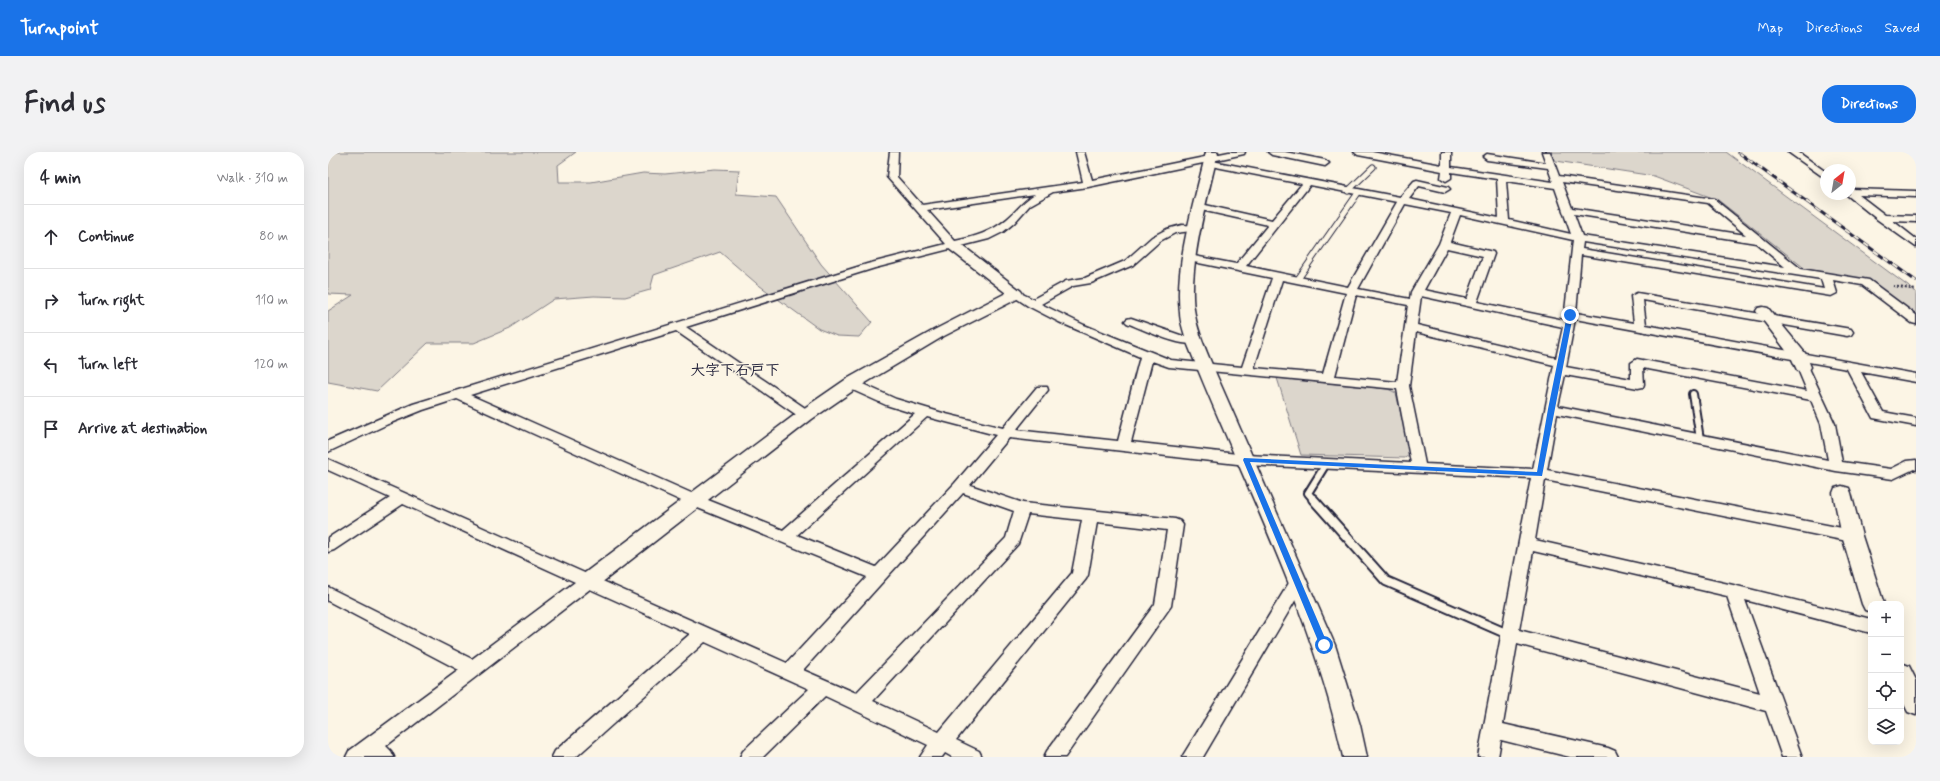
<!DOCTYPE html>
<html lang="en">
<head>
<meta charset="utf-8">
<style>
  body { margin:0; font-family:Mynerve,"Klee One",sans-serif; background:#f2f2f3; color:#2b2b33 }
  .controls { position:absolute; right:12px; bottom:12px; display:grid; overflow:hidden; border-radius:8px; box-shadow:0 4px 16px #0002 }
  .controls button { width:36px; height:36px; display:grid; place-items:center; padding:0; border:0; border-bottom:1px solid #e1e1e2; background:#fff; color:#2b2b33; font:20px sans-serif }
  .compass { position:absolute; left:1492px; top:12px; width:36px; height:36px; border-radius:50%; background:#fff; box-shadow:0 4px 16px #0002; rotate:31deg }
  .stop { position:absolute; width:12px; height:12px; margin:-9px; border:3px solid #1a73e8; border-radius:50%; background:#fff }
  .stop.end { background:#1a73e8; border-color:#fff; box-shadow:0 1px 4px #0008 }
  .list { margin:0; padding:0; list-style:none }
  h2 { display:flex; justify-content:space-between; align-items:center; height:52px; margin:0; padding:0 16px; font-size:17px }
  h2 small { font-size:13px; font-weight:400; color:#7c7c81 }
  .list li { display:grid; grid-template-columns:26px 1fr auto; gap:12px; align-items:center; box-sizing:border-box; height:64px; padding:0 16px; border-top:1px solid #e1e1e2 }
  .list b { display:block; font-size:15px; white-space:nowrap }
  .list em { font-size:13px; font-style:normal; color:#7c7c81 }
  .icon { flex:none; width:22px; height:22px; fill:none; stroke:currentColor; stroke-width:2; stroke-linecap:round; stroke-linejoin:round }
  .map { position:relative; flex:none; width:1588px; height:605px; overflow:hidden; border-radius:16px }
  header { display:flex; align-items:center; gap:24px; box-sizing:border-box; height:56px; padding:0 20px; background:#1a73e8; color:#fff }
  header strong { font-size:19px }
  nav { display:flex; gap:22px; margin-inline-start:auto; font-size:14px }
  .intro { display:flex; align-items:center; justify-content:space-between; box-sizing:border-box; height:96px; padding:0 24px }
  h1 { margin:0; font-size:28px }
  .button { padding:10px 18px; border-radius:16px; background:#1a73e8; color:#fff; font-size:14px; font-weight:700 }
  main { display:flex; gap:24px; padding:0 24px }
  aside { flex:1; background:#fff; border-radius:16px; box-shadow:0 4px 16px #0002 }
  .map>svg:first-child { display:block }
  .green { fill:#dcd6cc; stroke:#7f7c84 }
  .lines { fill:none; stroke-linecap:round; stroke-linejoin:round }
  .service-far2-casing { stroke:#22223b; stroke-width:7 }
  .service-far1-casing { stroke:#22223b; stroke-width:10 }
  .service-casing { stroke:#22223b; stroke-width:12 }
  .minor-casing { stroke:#22223b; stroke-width:3 }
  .tertiary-casing { stroke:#22223b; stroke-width:3 }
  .path { stroke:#22223b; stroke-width:2; stroke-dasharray:2 2; stroke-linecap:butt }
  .service-far2 { stroke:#fcf5e5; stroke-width:5 }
  .service-far1 { stroke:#fcf5e5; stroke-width:6 }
  .service { stroke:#fcf5e5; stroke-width:8 }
  .minor { fill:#fcf5e5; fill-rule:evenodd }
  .tertiary { fill:#fcf5e5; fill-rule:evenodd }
  .rail-casing { stroke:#22223b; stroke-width:3 }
  .rail { stroke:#fcf5e5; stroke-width:2; stroke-dasharray:6; stroke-linecap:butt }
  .route { fill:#1a73e8 }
  .labels { text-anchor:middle; stroke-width:3; stroke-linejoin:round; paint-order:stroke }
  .quarter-label { font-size:15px; font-weight:bold; fill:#22223b; stroke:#fcf5e5 }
</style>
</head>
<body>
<header>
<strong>Turnpoint</strong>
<nav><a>Map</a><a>Directions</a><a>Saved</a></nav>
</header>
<div class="intro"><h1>Find us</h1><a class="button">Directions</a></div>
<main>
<aside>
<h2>4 min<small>Walk · 310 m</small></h2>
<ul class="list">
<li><svg class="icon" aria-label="ahead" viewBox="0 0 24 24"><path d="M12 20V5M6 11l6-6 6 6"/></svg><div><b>Continue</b></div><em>80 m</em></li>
<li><svg class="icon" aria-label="right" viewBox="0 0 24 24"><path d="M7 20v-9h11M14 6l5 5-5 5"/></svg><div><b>Turn right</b></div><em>110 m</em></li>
<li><svg class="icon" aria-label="left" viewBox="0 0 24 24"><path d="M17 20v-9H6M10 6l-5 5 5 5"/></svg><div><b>Turn left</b></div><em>120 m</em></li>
<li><svg class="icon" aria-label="arrive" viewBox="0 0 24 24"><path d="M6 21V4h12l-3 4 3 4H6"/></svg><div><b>Arrive at destination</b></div></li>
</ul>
</aside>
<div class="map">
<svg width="1588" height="605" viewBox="0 0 1588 605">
  <rect width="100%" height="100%" fill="#fcf5e5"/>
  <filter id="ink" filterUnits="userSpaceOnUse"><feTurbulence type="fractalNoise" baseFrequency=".025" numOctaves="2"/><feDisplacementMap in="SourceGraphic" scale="8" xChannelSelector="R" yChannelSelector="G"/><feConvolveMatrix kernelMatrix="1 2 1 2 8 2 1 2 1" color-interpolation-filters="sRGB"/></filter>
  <g filter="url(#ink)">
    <path class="green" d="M2 0H248L230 13 231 30H263L315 21 337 22 387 17 411 18 408 42 448 45 493 112 544 170 531 185 509 184 491 177 428 131 392 100 326 123 322 138 297 145 266 144 226 147 182 176 146 191H100L49 239 0 230V159L25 143 0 142V1Z
      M1222 0H1398L1588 140V168L1536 127 1480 119 1390 48 1326 24 1228 9Z
      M949 226 1060 237 1068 241 1082 302 1077 306 973 303Z"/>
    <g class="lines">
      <g class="service-far2-casing">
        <path id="service-far2" d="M1020 39 1045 15
          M970 127 1030 41"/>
      </g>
      <g class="service-far1-casing">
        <path id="service-far1" d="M1365 242 1372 287
          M986 348 980 341 998 312"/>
      </g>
      <g class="service-casing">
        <path id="service" d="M985 347 1058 429 1182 483"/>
      </g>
      <g class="minor-casing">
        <path id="minor" d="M562 0H570L569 25 594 53 755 30 748 0H756L764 28 901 0H917L916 2 884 9 1072 45 1086 29 1089 28 1120 35 1122 37 1117 40 1091 34 1081 47 1171 66 1169 27 1123 20V26L1118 29 1113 26 1114 19 1030 3 1026 0H1044L1114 13V0H1123V15L1225 30 1220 16 1159 8 1155 5 1159 2 1218 11 1214 0H1222L1231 24 1386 47 1473 117 1541 128 1588 163V172L1584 171 1534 133 1505 128 1509 141 1503 144 1253 103 1248 161 1306 171 1303 144 1309 141 1523 177 1525 180 1523 183 1519 184 1315 148 1318 173 1588 222V230L1533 220 1555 260 1588 266V274L1545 266 1519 217 1247 167 1238 215 1303 227V211L1309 207 1479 239 1469 215 1475 211 1479 212 1507 272 1514 310 1563 317 1579 309 1588 308V318L1586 317 1565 327 1508 319 1229 262 1219 318 1524 378 1529 380 1532 384 1529 388 1524 390 1217 328 1207 388 1405 433 1543 467V481L1417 448 1474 605H1454L1438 559 1189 492 1175 572 1280 596 1287 599 1290 605H1242L1173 588 1170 605H1150L1203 326 918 313 681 286 642 333 695 351 847 367 852 369 855 373 843 454 737 605H716L719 599 827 452 839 378 769 370 760 423 758 427 628 588 651 599 654 605H624L617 601 614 605H592L600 593 497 544 435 605H412L415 599 481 537 377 490 248 605H224L227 599 362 482 262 437 58 594 63 599 66 605H18L21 599 131 518 0 449V435L144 507 247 430 75 352 6 398 0 400V386L62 346 0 318V307L459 511 539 425 360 352 129 247 95 258 60 272 0 300V289L85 252 539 112 618 92 559 25ZM880 10V13L883 14 974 32 944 68 873 52 868 55 873 58 940 73 908 112 861 103 856 106 861 109 944 126 914 215 843 208 756 173 713 152 745 134 763 131 805 113 832 89 847 81 872 78 873 76 872 74 854 73 839 77 824 85 797 109 757 126 738 129 705 147 688 139 682 142 700 154 731 170 812 205 790 289 688 278 720 238 719 235H709L675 276 618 262 568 247 528 229H518L517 232 518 235 558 253 587 262 455 378 370 344 142 243 348 179 473 266H483L485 263 483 260 358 175 547 116 661 87 675 80 686 71 702 53 725 40 760 35ZM1178 29 1227 36 1243 82 1181 68ZM1234 30 1380 51 1418 83 1244 56ZM982 33 1069 50 1020 135 918 114ZM707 42C694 50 690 58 679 67 664 80 646 85 627 89L599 58ZM1077 52 1123 61 1111 92 1083 140 1082 147 1030 137ZM1246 62 1428 91 1457 115 1254 84ZM1132 63 1245 88 1236 168 1149 150 1166 102 1165 100 1122 90ZM1255 90 1493 127 1496 137 1254 97ZM1119 96 1155 104 1139 147 1096 138ZM954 128 1018 141 995 222 926 216ZM1028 143 1080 153 1069 230 1007 224ZM1093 144 1235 175 1228 206 1089 173ZM1088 180 1226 213 1205 317 1097 312 1081 234ZM824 209 841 215 1069 237 1083 311 918 303 803 290ZM1315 216 1483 248 1493 272 1500 308 1230 254 1237 223 1310 236 1315 235 1316 232ZM599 265 668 283 627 331 548 415 469 383ZM635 341 686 359 678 386 528 541 475 518ZM700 362 754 368 744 421 611 580 545 549 690 392ZM1205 399 1399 444 1432 541 1191 478Z
          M940 0H957L997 8 1001 11 997 14 944 3Z
          M1460 0H1470L1498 20V27Z
          M1522 37 1588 39V45L1531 43 1557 63 1588 64V70L1565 69 1588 87V95L1550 68 1519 43 1522 42Z
          M803 166 855 184 870 185 872 188C863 201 812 176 799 171L797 169 799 167Z
          M970 424 976 426 978 430 875 605H854L964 426Z"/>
      </g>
      <g class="tertiary-casing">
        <path id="tertiary" d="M878 0H890C880 44 858 120 867 163 870 181 878 198 885 215L1007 493 1032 573 1039 605H1015C985 461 912 325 858 188 856 179 852 170 852 161 846 111 867 49 878 0Z
          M625 89 630 90 693 139 695 142 693 145 616 184 529 236 484 267 268 435 261 437 254 435 251 429 254 423 472 259 517 228 606 178 678 141 620 96 618 93 620 90Z
          M1435 155 1440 156 1477 201 1483 215 1481 218 1475 220 1469 218 1463 205 1428 159 1430 156Z
          M1514 334 1521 336 1523 341 1534 384 1556 452H1543V460L1537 458 1534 452 1514 384 1505 341 1507 336Z
          M1573 511 1581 514 1588 528V563L1580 560 1573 546Z"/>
      </g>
      <path class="path" d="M1565 134 1588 138"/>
      <use href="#service-far2" class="service-far2"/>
      <use href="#service-far1" class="service-far1"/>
      <use href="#service" class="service"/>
      <use href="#minor" class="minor"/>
      <use href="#tertiary" class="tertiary"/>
      <g class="rail-casing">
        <path id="rail" d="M1410 0 1588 129"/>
      </g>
      <use href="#rail" class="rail"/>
    </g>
  </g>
  <path class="route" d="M1242 161 1245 163 1214 324 922 310 1000 493 996 497 993 496 915 308 916 306 1209 320 1220 257 1239 163Z"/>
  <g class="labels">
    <g class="quarter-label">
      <text x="407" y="223">大字下石戸下</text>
    </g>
  </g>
</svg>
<div class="controls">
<button>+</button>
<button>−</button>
<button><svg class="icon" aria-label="locate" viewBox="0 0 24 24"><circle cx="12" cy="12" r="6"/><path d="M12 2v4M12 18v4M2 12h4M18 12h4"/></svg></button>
<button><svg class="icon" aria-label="layers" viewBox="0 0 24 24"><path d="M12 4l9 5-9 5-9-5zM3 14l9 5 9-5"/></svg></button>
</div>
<svg class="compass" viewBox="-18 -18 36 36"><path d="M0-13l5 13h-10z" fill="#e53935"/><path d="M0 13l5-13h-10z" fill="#7c7c81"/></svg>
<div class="stop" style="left:996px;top:493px"></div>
<div class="stop end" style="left:1242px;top:163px"></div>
</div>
</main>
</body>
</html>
